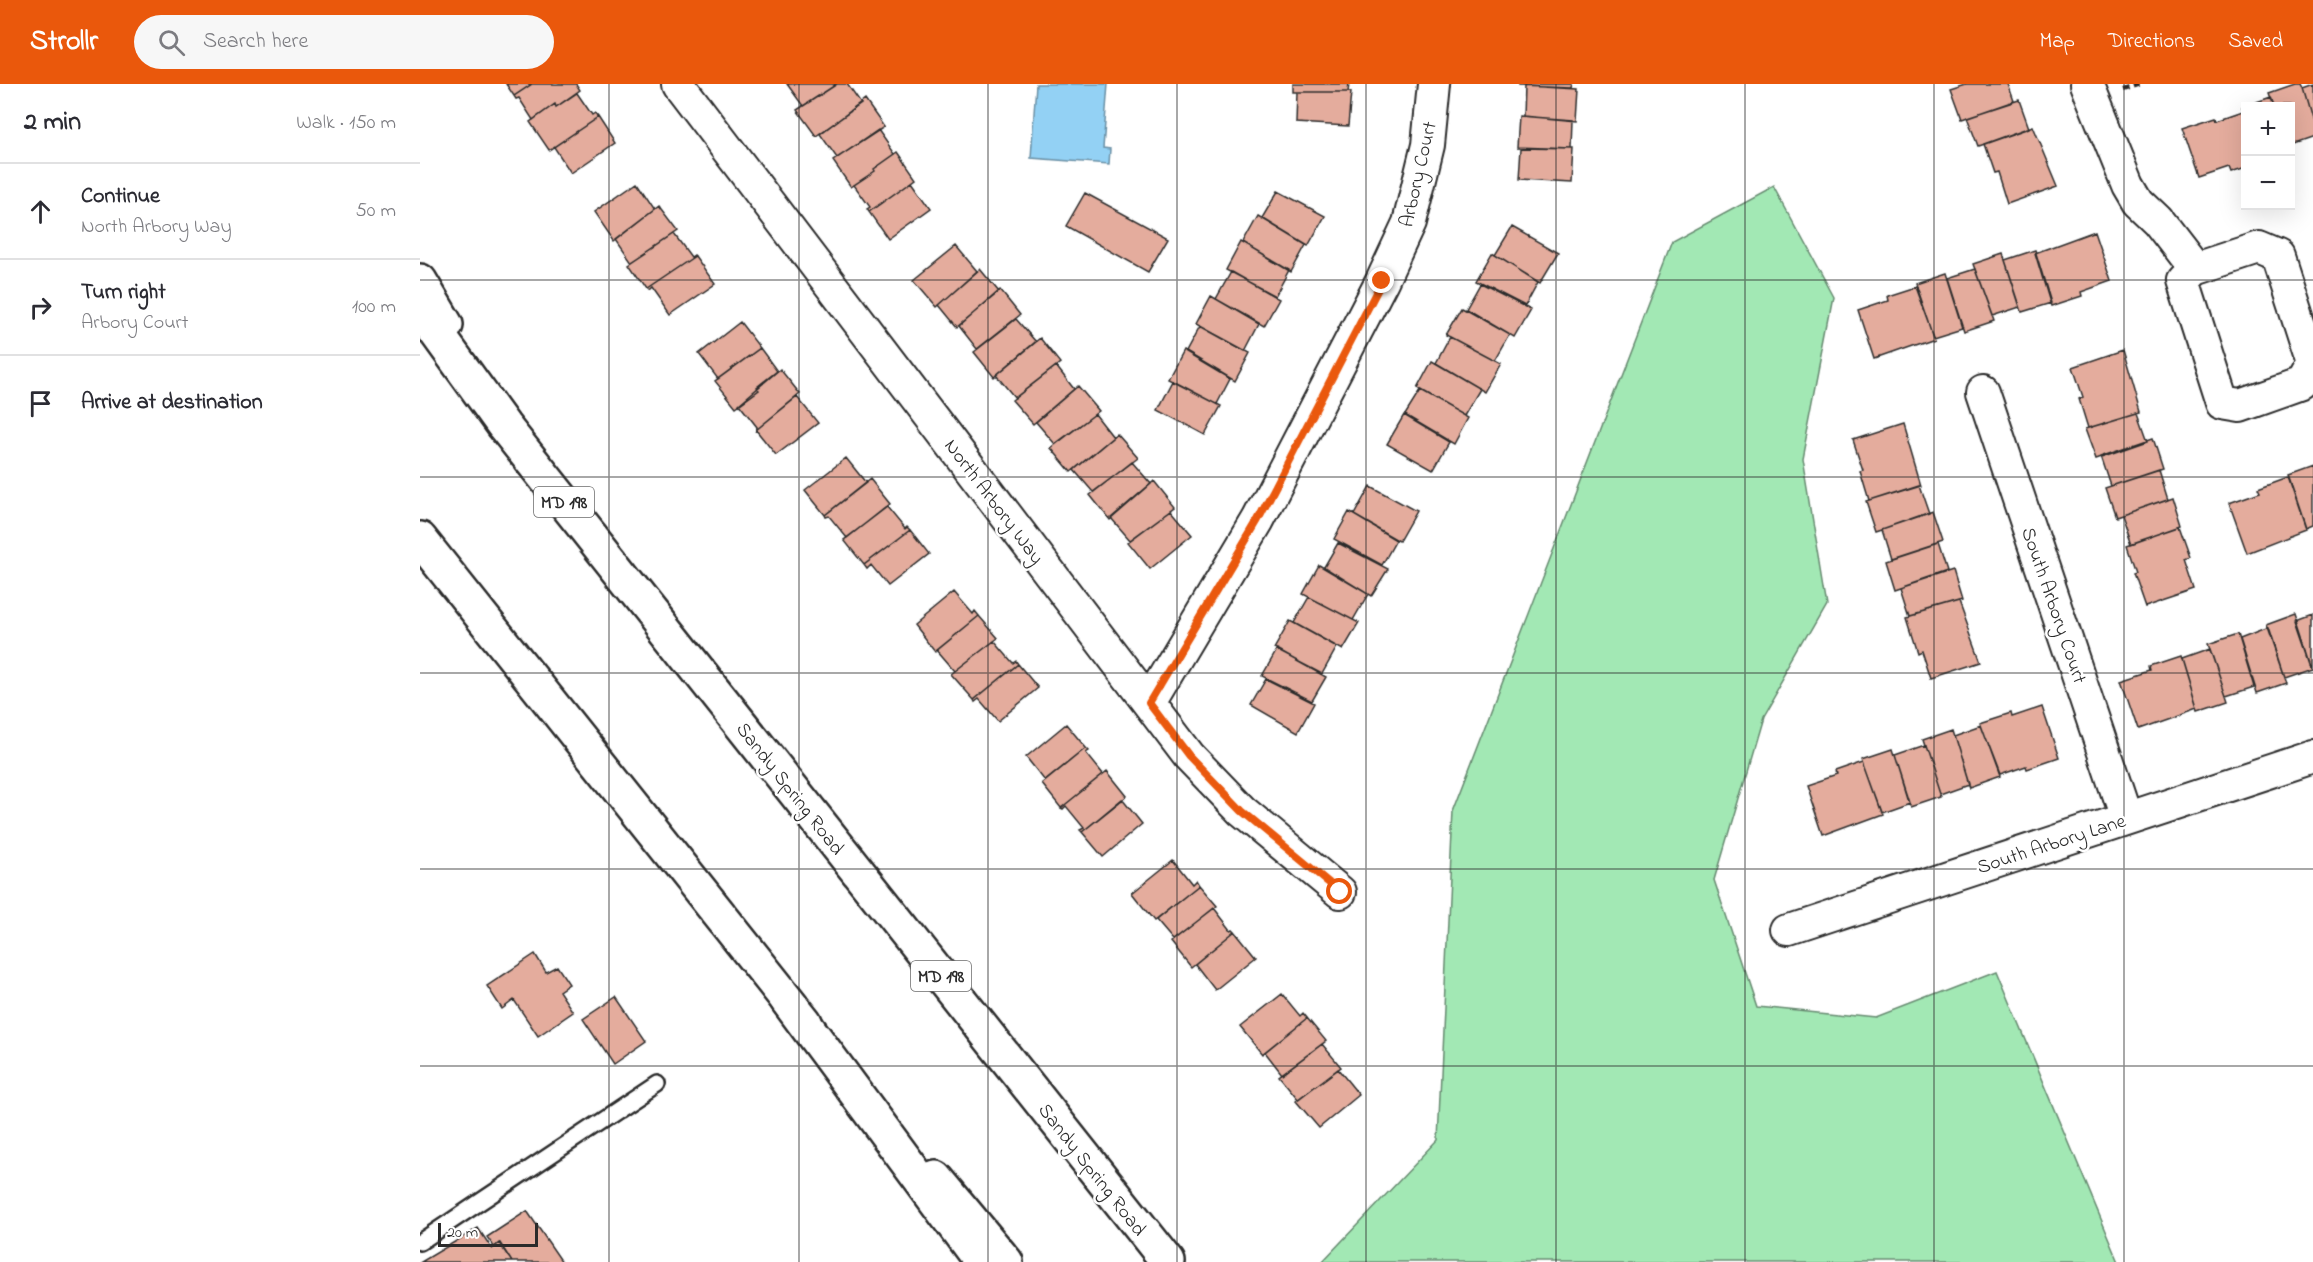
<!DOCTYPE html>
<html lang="en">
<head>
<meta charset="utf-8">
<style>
  body { margin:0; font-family:"Indie Flower",sans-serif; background:#f7f7f7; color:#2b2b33 }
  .controls { position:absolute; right:18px; top:18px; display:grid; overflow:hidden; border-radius:0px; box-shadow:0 6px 24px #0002 }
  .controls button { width:54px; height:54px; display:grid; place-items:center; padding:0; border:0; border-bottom:2px solid #e1e1e2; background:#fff; color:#2b2b33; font:30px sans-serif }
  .scale { position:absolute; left:18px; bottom:15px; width:100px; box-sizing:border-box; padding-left:6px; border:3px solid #2b2b2b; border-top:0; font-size:16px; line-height:21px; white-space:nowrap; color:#2b2b2b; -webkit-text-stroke:4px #fff; paint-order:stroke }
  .stop { position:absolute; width:18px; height:18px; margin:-14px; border:4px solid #ea580c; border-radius:50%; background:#fff }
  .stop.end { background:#ea580c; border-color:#fff; box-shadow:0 2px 6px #0008 }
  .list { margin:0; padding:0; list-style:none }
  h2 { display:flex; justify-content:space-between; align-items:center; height:78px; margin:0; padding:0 24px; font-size:26px }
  h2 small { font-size:20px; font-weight:400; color:#7c7c81 }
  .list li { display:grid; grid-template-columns:39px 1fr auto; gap:18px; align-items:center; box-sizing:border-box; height:96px; padding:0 24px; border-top:2px solid #e1e1e2 }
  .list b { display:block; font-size:22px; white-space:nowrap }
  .list p { margin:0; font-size:20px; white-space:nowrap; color:#7c7c81 }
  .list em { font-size:20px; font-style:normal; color:#7c7c81 }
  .icon { flex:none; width:33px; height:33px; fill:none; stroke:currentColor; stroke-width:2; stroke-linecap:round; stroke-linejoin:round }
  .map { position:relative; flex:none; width:1893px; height:1178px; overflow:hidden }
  header { display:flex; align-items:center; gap:36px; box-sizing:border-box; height:84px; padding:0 30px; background:#ea580c; color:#fff }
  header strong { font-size:28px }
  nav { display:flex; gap:33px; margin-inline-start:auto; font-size:21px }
  .search { width:420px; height:54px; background:#f7f7f7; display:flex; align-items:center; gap:15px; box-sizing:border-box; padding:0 21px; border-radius:33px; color:#7c7c81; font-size:22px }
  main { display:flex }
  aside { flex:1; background:#fff }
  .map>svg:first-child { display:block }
  .green { fill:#a2e8b4; stroke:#668a70; stroke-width:1.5 }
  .water { fill:#93d1f4; stroke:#698fa4; stroke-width:1.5 }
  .building { fill:#e4ac9d; stroke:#2b2b2b; stroke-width:1.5 }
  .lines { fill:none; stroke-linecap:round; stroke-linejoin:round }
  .service-casing { stroke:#2b2b2b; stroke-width:20 }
  .minor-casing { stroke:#2b2b2b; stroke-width:36 }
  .primary-casing { stroke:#2b2b2b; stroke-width:38 }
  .motorway-casing { stroke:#2b2b2b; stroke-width:38 }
  .path { stroke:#2b2b2b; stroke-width:4; stroke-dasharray:6 4.5; stroke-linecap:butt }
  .service { stroke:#fff; stroke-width:15 }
  .minor { stroke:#fff; stroke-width:32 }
  .primary { stroke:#fff; stroke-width:33 }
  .motorway { stroke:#fff; stroke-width:33 }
  .route { stroke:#ea580c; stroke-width:8 }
  .grid { fill:none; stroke:#2b2b2b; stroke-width:1.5; stroke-opacity:0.55 }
  .labels { text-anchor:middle; stroke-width:5; stroke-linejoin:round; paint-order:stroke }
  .shield { fill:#fff; stroke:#6b6b6b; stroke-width:1.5 }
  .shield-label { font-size:18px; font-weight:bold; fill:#2b2b2b }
  .street-label { font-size:20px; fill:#2b2b2b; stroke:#fff }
</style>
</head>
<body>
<header>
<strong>Strollr</strong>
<div class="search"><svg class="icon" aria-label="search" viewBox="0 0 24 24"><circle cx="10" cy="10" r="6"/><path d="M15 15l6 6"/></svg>Search here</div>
<nav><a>Map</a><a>Directions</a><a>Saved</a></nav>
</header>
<main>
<aside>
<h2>2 min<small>Walk · 150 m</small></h2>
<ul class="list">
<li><svg class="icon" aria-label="ahead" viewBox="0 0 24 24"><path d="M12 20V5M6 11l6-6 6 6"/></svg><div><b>Continue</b><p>North Arbory Way</p></div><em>50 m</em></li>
<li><svg class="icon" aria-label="right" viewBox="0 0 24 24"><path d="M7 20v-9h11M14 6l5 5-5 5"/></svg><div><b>Turn right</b><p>Arbory Court</p></div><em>100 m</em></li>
<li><svg class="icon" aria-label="arrive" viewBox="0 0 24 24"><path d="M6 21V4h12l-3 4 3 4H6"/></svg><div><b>Arrive at destination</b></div></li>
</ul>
</aside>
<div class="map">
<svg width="1893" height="1178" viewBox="0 0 1893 1178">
  <rect width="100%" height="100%" fill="#fff"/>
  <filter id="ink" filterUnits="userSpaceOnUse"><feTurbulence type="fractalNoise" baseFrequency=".0167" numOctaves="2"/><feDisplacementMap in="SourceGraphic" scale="12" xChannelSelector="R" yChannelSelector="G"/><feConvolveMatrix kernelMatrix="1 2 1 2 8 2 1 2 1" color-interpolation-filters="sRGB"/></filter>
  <g filter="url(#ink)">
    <path class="green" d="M1354 103 1414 214 1383 375 1407 521 1341 636 1294 796 1336 922 1456 934 1577 887 1699 1178H902L1018 1056 1033 727 1252 158Z"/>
    <path class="water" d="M616 0H688L683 64 690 65 689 80 611 74Z"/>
    <path class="building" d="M86 0H112L94 12Z
      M112 0H156L160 6 136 23 135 20 113 36 99 14 96 15 94 12Z
      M367 0H417L383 22Z
      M417 0H427L441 20 396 52 377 26Z
      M873 0H929L928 8H873Z
      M1098 0H1154L1153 4 1098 2Z
      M1547 0H1588L1594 17 1542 35 1531 5Z
      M1875 0H1880L1882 4 1893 42V54L1870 62V22H1854L1849 9Z
      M1893 0V42L1882 4Z
      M1104 2 1159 5 1157 37 1103 32Z
      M877 8H931L928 42 876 39Z
      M157 9 172 31 175 29 178 33 129 66 110 38 135 20 136 23Z
      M1851 13 1854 22H1826V33L1822 23Z
      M445 16 464 43 417 74 400 50Z
      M1599 16 1609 44 1558 62 1547 33Z
      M1823 27 1826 33V84L1811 89 1809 84 1779 94 1762 44 1796 33 1797 36Z
      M1099 32 1153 36 1152 65 1097 63Z
      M178 33 195 59 151 89 134 63Z
      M1613 42 1638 102 1587 120 1577 88 1573 89 1563 60Z
      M458 46 475 70 454 85 455 87 431 103 413 77Z
      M1101 64 1154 65 1152 99 1099 96Z
      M478 68 496 94 449 128 447 125 450 123 434 101 455 87 454 85Z
      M492 97 511 124 468 155 449 128Z
      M217 98 235 125 194 157 174 128Z
      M858 107 905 132 888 162 842 134Z
      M665 109 748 154 728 188 646 142Z
      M239 122 258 147 212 178 196 155Z
      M838 132 886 161 871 188 823 159Z
      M1092 143 1138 169 1120 199 1075 171Z
      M1675 147 1692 197 1661 208 1662 212 1631 222 1615 169Z
      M254 150 271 173 274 171 275 172 226 205 209 180Z
      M821 158 869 186 855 212 806 186Z
      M536 162 557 187 517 223 494 196Z
      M536 162 557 187 517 223 494 196Z
      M1615 166 1631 219 1602 228 1585 176Z
      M1072 169 1118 198 1105 222 1056 197Z
      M1583 170 1600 223 1572 232 1553 180Z
      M275 172 295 200 250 231 231 204 228 207 226 205Z
      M560 185 579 208 537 243 519 221Z
      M1555 185 1574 237 1544 247 1527 194Z
      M811 188 859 215 844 242 796 215Z
      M1525 189 1542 243 1513 252 1495 199Z
      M1060 200 1111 226 1095 254 1046 225Z
      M1495 202 1514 254 1454 275 1438 226 1468 216 1467 211Z
      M580 206 600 231 557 265 539 242Z
      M791 212 839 240 825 267 776 240Z
      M1042 224 1090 251 1075 277 1026 251Z
      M596 235 616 258 574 293 554 268Z
      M320 238 340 264 298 295 279 270Z
      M780 242 830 269 815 297 766 268Z
      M1030 253 1081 280 1065 308 1016 279Z
      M620 254 640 279 595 314 576 291Z
      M340 264 357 287 337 303 339 306 316 323 295 297Z
      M1703 266 1721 328 1668 344 1659 315 1663 313 1653 283Z
      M763 267 810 295 797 320 748 295Z
      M1012 277 1060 305 1044 332 997 305Z
      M636 282 654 305 613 340 592 316Z
      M360 285 380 310 336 346 337 343 319 320Z
      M753 297 801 322 785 351 738 326Z
      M658 302 679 327 635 360 616 338Z
      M1000 307 1048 334 1034 360 985 331Z
      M377 313 398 339 356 371 336 346Z
      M1718 329 1728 357 1676 375 1665 345Z
      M675 330 693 353 651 388 631 364Z
      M984 331 1029 358 1013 386 967 360Z
      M1483 340 1501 401 1449 417 1440 387 1443 386 1433 356Z
      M697 350 718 374 673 408 654 386Z
      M1733 354 1743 385 1691 402 1681 372Z
      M426 374 446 399 405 431 385 406Z
      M712 378 731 400 690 436 670 411Z
      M1893 382V442L1886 445 1868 391Z
      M1739 386 1748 415 1695 433 1685 404Z
      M1868 393 1886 446 1827 469 1809 419 1840 408 1838 404Z
      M450 395 470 420 427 454 409 432 406 433 405 431Z
      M734 397 755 423 710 456 691 434Z
      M1499 401 1509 430 1456 448 1446 418Z
      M950 402 996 427 979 457 934 431Z
      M1753 413 1762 442 1711 460 1701 431Z
      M467 423 485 445 487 443 490 446 444 481 424 456Z
      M751 426 772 451 730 485 708 458Z
      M929 428 976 456 962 481 914 455Z
      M1513 428 1523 458 1471 475 1462 446Z
      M1760 443 1771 474 1766 476 1776 506 1725 523 1713 489 1716 488 1707 461Z
      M490 446 509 470 468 502 451 481 447 485 444 481Z
      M918 459 968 485 951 512 904 483Z
      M1518 460 1527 488 1475 506 1466 477Z
      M899 481 948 510 933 536 883 510Z
      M1533 487 1542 517 1490 532 1481 504Z
      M534 508 553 530 555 527 559 532 515 568 494 541Z
      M889 513 939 539 923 566 874 539Z
      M1539 518 1561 578 1511 594 1502 566 1498 568 1487 533Z
      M1876 530 1893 583 1864 593 1846 541Z
      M1893 531V584L1877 537Z
      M559 532 578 554 535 587 517 566Z
      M870 537 917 563 902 590 854 565Z
      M1848 544 1866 599 1837 609 1820 555Z
      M1818 550 1834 603 1806 612 1788 560Z
      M574 557 593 579 596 577 598 580 554 616 531 590Z
      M1790 565 1808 618 1778 628 1762 575Z
      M857 566 906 593 892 617 842 592Z
      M1761 572 1777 625 1718 646 1701 596 1732 586 1731 582Z
      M598 580 618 604 578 637 559 615 555 618 554 616Z
      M846 595 894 619 878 648 831 621Z
      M1622 623 1639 674 1607 685 1606 682 1580 691 1560 639 1591 629 1592 633Z
      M646 640 666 664 625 697 606 673Z
      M1561 641 1580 693 1549 704 1533 651Z
      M1531 645 1548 700 1520 710 1502 655Z
      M1504 661 1521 713 1491 723 1475 671Z
      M666 664 669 667 666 669 683 690 641 724 622 700Z
      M1473 665 1490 718 1462 728 1443 675Z
      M1444 678 1463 730 1403 752 1386 702 1416 692 1415 688Z
      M687 687 707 712 662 748 660 746 664 744 646 722 643 725 641 724Z
      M702 715 722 740 683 773 662 748Z
      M753 776 772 800 776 796 779 801 734 837 712 809Z
      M779 801 797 822 753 856 736 836Z
      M794 824 811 846 813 845 815 847 771 883 751 858Z
      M815 847 836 873 795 906 775 880Z
      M115 870 126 888 137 882 149 900 139 907 153 928 118 952 94 916 82 925 67 902Z
      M862 910 880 932 883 929 887 934 842 970 820 943Z
      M196 913 226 957 193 980 163 935Z
      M887 934 906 957 862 990 845 968Z
      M902 960 921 983 878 1015 859 992Z
      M918 985 939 1011 899 1044 876 1017Z
      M107 1127 142 1178H92L79 1159 74 1163 67 1153Z
      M58 1144 72 1165 80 1159 92 1178H1Z"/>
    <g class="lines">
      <g class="service-casing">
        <path id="service" d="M0 1158 237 1000"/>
      </g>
      <g class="minor-casing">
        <path id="minor" d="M258 0 769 672 822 727 920 808
          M1667 0 1708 101 1718 118 1738 137 1775 185
          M1839 164 1858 172 1893 280 1882 300 1820 322 1802 319 1763 197 1775 185Z
          M1563 308 1706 734
          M729 619 838 436 962 197 989 139 1008 61 1014 0
          M1369 846 1893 673"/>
      </g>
      <g class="primary-casing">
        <path id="primary" d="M0 197 26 241
          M0 226 84 342 748 1178
          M0 455 385 938
          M516 1094 586 1178"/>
      </g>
      <g class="motorway-casing">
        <path id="motorway" d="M367 916 561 1178"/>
      </g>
      <path class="path" d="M1703 6 1720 0"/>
      <use href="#service" class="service"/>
      <use href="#minor" class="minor"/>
      <use href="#primary" class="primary"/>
      <use href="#motorway" class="motorway"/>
    </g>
  </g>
  <g class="lines" filter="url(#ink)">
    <path class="route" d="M920 808 822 727 769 672 729 619 838 436 962 197"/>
  </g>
  <path class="grid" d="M189 0V1178M379 0V1178M568 0V1178M757 0V1178M946 0V1178M1136 0V1178M1325 0V1178M1514 0V1178M1704 0V1178M0 196H1893M0 393H1893M0 589H1893M0 785H1893M0 982H1893"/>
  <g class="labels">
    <g class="shield">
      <rect x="114" y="403" width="60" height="30" rx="4.5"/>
      <rect x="491" y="877" width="60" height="30" rx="4.5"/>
    </g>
    <g class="shield-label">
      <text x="144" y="424">MD 198</text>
      <text x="521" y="898">MD 198</text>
    </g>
    <g class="street-label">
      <text transform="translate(997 90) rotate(-77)" y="7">Arbory Court</text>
      <text transform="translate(575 417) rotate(53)" y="7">North Arbory Way</text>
      <text transform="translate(1635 521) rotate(71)" y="7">South Arbory Court</text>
      <text transform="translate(371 704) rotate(52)" y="7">Sandy Spring Road</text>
      <text transform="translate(1631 759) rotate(-18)" y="7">South Arbory Lane</text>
      <text transform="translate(673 1085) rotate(52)" y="7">Sandy Spring Road</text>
    </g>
  </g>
</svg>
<div class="controls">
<button>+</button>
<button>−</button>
</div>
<div class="scale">20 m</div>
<div class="stop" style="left:920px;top:808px"></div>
<div class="stop end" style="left:962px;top:197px"></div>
</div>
</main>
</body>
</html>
